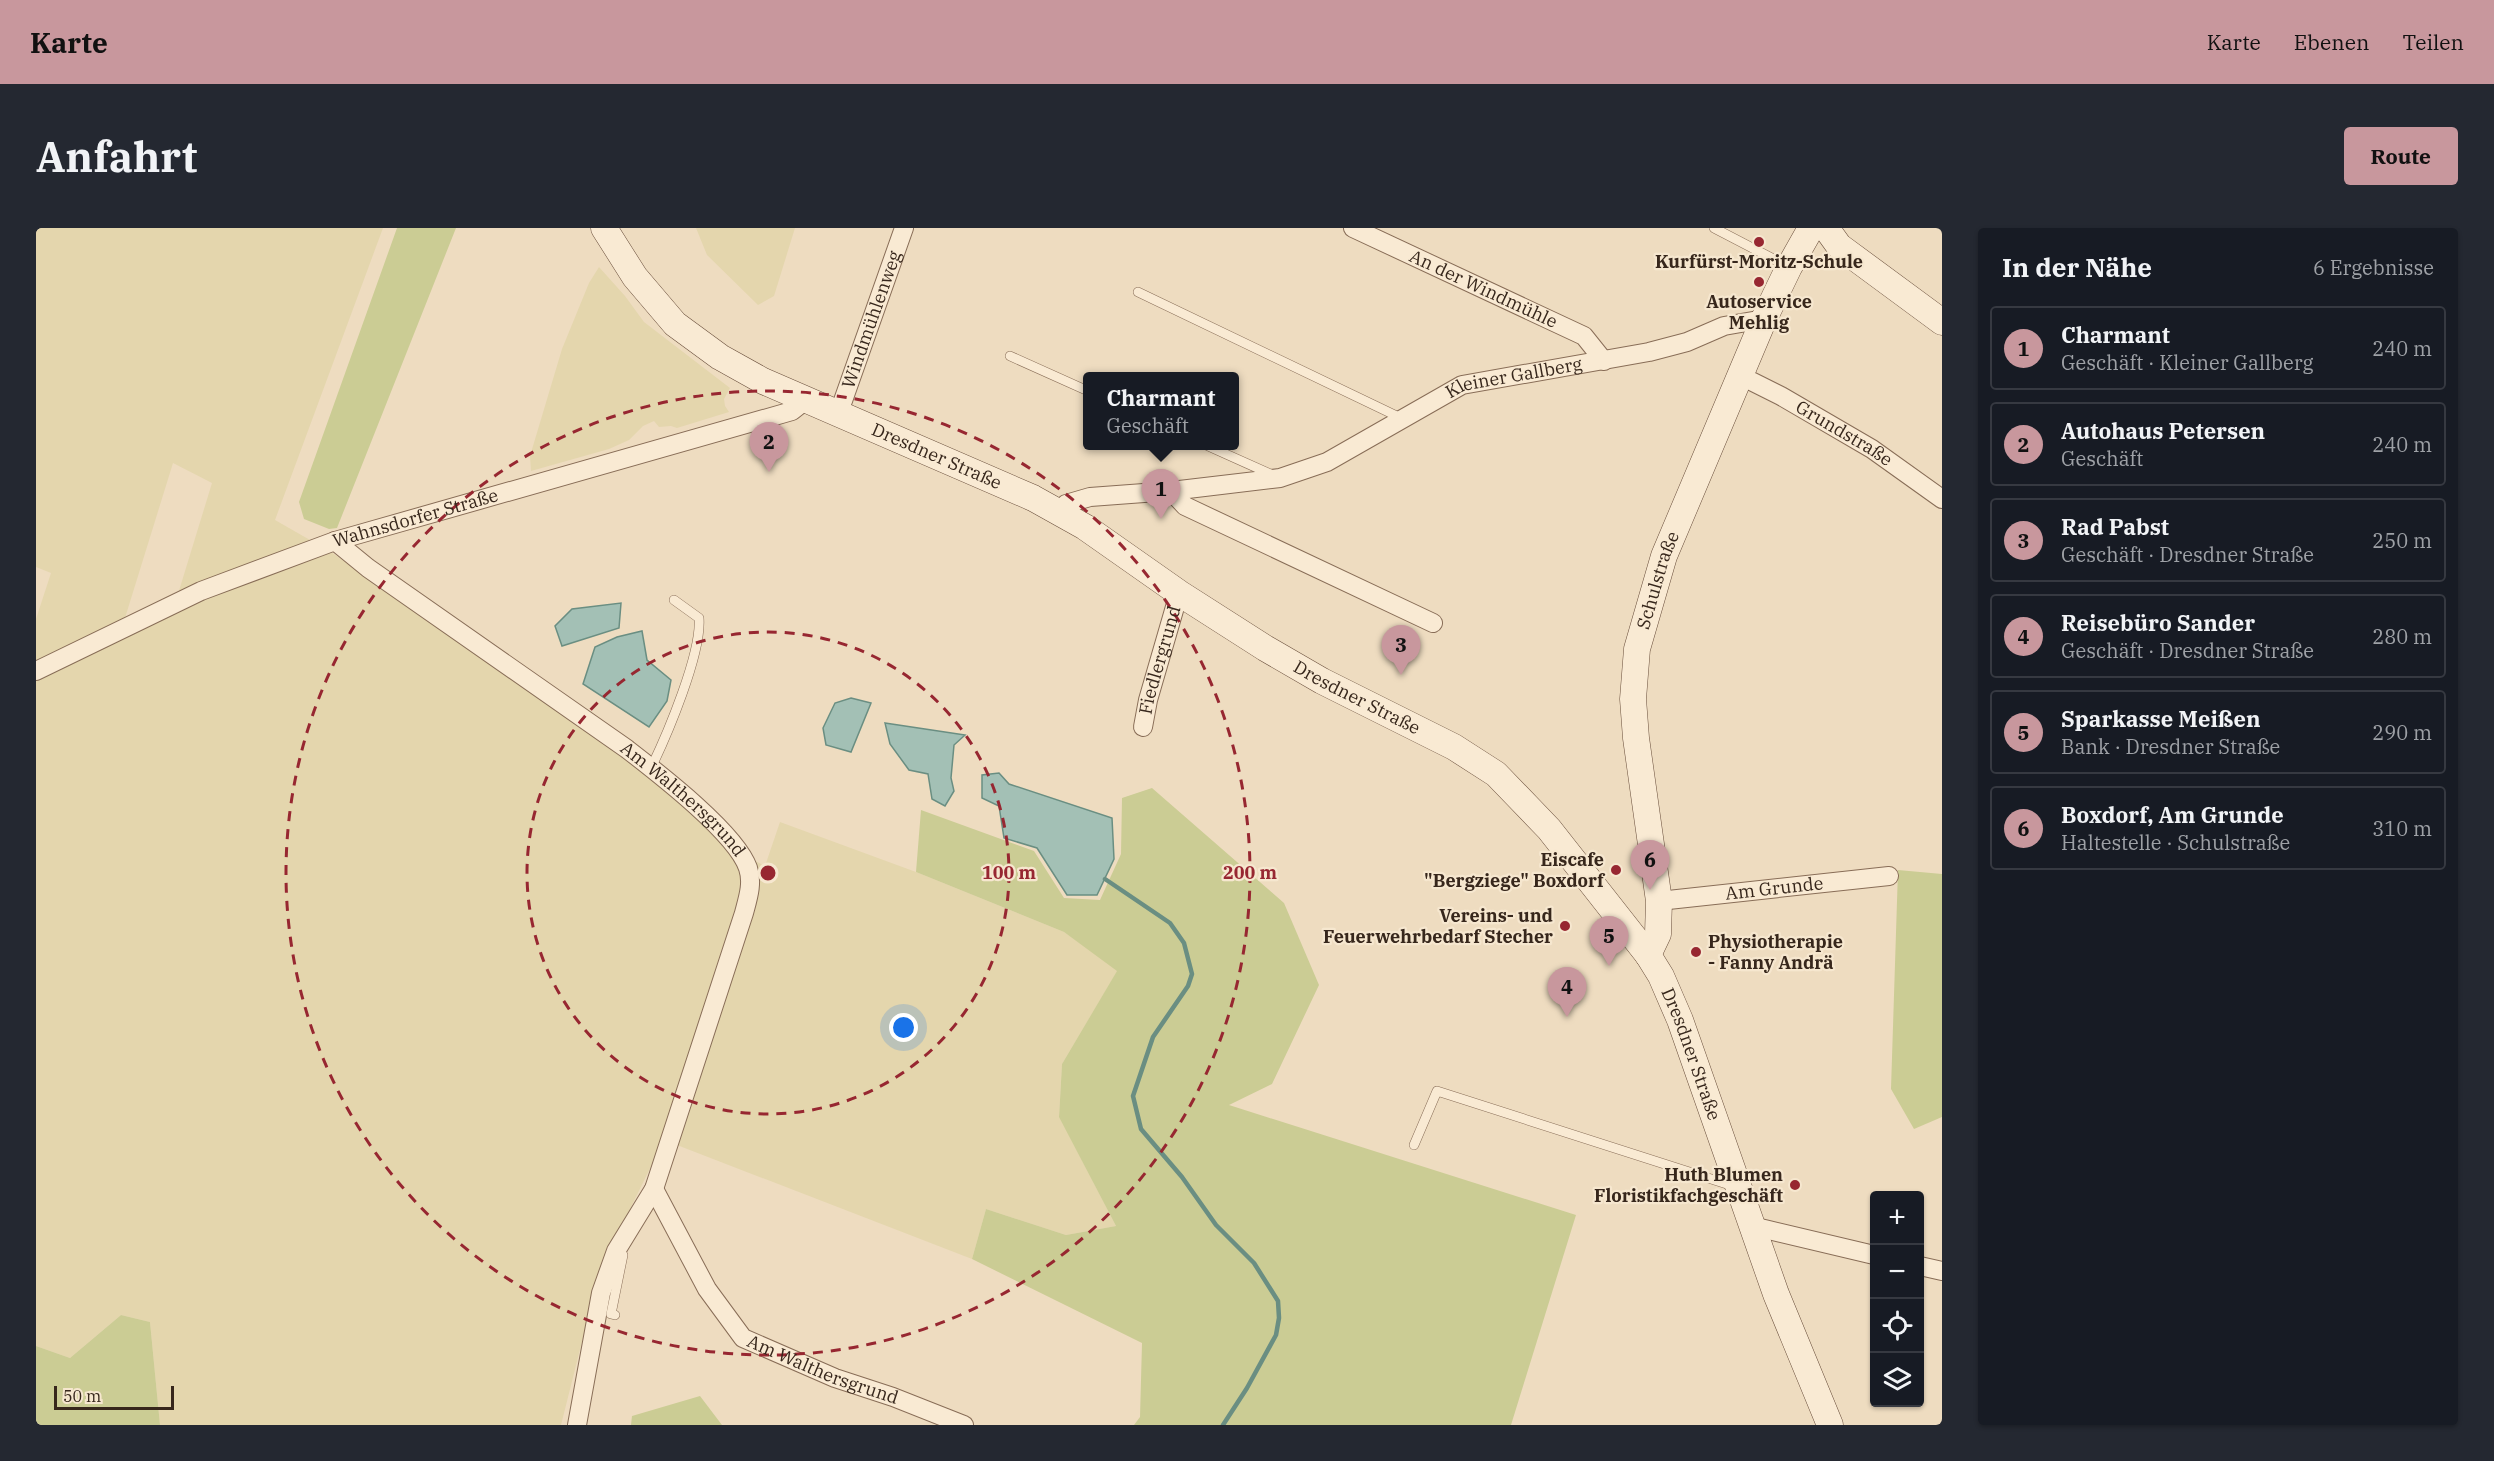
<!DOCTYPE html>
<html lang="de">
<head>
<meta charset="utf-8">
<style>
  body { margin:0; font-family:"IBM Plex Serif",serif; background:#242831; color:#f1f3f6 }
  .controls { position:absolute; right:18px; bottom:18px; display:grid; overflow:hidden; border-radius:6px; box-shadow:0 2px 4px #0004 }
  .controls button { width:54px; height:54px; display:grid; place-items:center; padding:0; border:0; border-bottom:2px solid #363941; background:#171b24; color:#f1f3f6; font:30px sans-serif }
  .scale { position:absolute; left:18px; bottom:15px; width:120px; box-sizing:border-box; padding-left:6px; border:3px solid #37271c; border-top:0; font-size:16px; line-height:21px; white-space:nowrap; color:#37271c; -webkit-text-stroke:4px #f6e7cf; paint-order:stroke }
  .you { position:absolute; left:868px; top:800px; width:21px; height:21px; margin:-15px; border:4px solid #fff; border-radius:50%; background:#1a73e8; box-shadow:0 0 0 9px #1a73e833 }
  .badge { display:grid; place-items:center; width:39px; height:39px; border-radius:50%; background:#c8979d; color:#111; font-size:20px; font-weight:700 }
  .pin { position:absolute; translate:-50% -50px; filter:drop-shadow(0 2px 3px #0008) }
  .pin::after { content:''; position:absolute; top:32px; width:21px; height:18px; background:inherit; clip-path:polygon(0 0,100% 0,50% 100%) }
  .popup { position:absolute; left:1047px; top:144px; width:156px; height:78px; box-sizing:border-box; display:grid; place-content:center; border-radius:6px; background:#171b24; filter:drop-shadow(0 2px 4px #0005); font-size:20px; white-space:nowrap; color:#9ea1a6 }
  .popup b { font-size:22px; color:#f1f3f6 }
  .popup::after { content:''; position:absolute; left:50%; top:100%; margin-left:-12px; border:12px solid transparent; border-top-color:#171b24 }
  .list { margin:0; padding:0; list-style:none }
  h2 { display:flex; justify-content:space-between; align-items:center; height:78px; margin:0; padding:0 24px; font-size:26px }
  h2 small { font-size:20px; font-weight:400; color:#9ea1a6 }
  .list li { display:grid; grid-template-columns:39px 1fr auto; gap:18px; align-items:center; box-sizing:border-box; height:84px; margin:0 12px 12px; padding:0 12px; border:2px solid #363941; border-radius:6px }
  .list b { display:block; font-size:22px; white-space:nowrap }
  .list p { margin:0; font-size:20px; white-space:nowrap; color:#9ea1a6 }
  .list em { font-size:20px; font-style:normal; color:#9ea1a6 }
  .icon { flex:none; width:33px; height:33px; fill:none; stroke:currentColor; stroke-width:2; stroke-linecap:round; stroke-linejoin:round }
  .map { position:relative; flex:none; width:1906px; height:1197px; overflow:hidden; border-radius:6px }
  header { display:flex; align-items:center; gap:36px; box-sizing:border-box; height:84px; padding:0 30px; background:#c8979d; color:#111 }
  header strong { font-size:28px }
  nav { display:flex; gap:33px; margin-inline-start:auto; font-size:21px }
  .intro { display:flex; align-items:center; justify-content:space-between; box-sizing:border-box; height:144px; padding:0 36px }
  h1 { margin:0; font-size:42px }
  .button { padding:15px 27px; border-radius:6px; background:#c8979d; color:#111; font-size:21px; font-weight:700 }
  main { display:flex; gap:36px; padding:0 36px }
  aside { flex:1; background:#171b24; border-radius:6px; box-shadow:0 2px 4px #0004 }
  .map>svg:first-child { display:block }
  .farmland { fill:#e4d6ad; fill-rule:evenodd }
  .green { fill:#cbcc94 }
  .water { fill:#a3c0b5; stroke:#6a8e82; stroke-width:1.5 }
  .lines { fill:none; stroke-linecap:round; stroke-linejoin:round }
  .stream { stroke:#6a8e82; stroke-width:4.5 }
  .lane-casing { stroke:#886d57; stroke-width:10 }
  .street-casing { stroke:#886d57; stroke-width:20 }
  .secondary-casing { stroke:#694e3b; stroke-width:27 }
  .lane { stroke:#f9ead3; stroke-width:9 }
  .street { stroke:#f9ead3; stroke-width:18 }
  .secondary { stroke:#f9ead3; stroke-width:26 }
  .ring { fill:none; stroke:#972731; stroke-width:3; stroke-dasharray:10 8 }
  .poi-dot { fill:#972731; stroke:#f6e7cf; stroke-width:2 }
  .labels { text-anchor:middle; stroke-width:4.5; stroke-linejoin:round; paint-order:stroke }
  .poi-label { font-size:18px; font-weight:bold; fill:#37271c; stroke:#f6e7cf; text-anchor:end }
  .street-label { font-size:18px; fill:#37271c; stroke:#f6e7cf }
  .centre { fill:#972731; stroke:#f6e7cf; stroke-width:3 }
  .ring-label { font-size:18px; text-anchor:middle; font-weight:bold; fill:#972731; stroke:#f6e7cf; stroke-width:4.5; stroke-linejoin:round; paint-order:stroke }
</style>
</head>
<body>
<header>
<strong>Karte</strong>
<nav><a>Karte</a><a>Ebenen</a><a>Teilen</a></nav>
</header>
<div class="intro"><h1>Anfahrt</h1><a class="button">Route</a></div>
<main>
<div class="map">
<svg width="1906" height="1197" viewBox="0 0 1906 1197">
  <rect width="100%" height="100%" fill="#eedcc0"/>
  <path class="farmland" d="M0 0H347L239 292 295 324 606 540 690 618 729 638 744 594 880 644 1028 704 1082 742 1026 836 1023 888 1080 998 1030 1007 950 981 936 1031 628 912 564 1042 525 1197H124L114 1094 85 1087 34 1130 0 1118V391L15 345 0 339ZM137 235 176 255 142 366 89 390Z
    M660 0H759L738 68 722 77 671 27Z
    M563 39 589 68 608 94 694 160 688 171 689 178 693 184 641 200 635 198 623 199 618 193 607 198 593 212 573 221 495 243 494 228 526 121 553 55Z"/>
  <path class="green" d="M361 0H420L301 300 293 301 268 291 263 274Z
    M1116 560 1248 675 1283 757 1236 856 1193 877 1540 987 1475 1197H1098L1104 1189 1106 1115 936 1031 950 981 1030 1007 1080 998 1023 889 1026 836 1081 743 1028 704 880 644 885 582 998 623 1028 670 1064 672 1085 626 1086 570Z
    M1862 642 1906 646V889L1878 901 1855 861Z
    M85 1087 114 1094 124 1197H0V1118L34 1130Z
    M664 1168 686 1197H595L596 1188Z"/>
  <path class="water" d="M585 375 583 400 526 418 519 398 536 381Z
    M606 403 611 432 635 452 631 473 613 499 547 456 559 419 581 409Z
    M815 470 835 475 815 524 790 517 787 500 799 475Z
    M849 495 929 507 918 517 915 550 918 563 909 578 896 571 892 546 873 542 854 516Z
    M963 545 973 556 1076 590 1078 631 1061 667H1031L1001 620 968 610 963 578 946 570V547Z"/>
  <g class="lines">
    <path class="stream" d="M1069 651 1134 695 1148 715 1156 746 1152 758 1117 809 1097 868 1105 901 1146 949 1180 997 1218 1035 1242 1073 1243 1090 1240 1107 1211 1160 1187 1197"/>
    <g class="lane-casing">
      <path id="lane" d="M1678 0 1751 38
        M1102 64 1367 191
        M974 128 1052 163
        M1172 218 1239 248
        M615 540C631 507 666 425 663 390L638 372
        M1378 917 1401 863 1697 958
        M579 1087 575 1086 587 1027"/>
    </g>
    <g class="street-casing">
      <g id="street">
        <path id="s1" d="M1317 0 1548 108 1568 133"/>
        <path id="s2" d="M1705 148 1745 168 1836 221 1906 271"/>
        <path id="s3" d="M803 184 868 0"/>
        <path d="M1135 263 1149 278 1397 395"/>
        <path id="s4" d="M1022 283 1030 276 1054 269 1135 263 1244 250 1291 234 1426 157 1613 124 1651 114 1688 98 1728 91"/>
        <path id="s5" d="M299 313 332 340 591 521C622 545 700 605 712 640 717 655 712 670 708 685L618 961 580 1023 565 1065 541 1197"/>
        <path id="s6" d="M0 443 165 363 299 313 756 183 770 172"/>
        <path id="s7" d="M1107 499 1112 472 1143 365"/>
        <path id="s8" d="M1623 673 1853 648"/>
        <path id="s9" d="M618 961 671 1061 707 1110 799 1150 857 1169 928 1197"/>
        <path d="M1716 998 1838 1027"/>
        <path d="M1884 1038 1906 1043"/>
      </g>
    </g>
    <g class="secondary-casing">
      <g id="secondary">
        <path id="s10" d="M568 0 599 49 639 96 684 129 727 153 997 270 1049 299 1143 365 1229 420 1286 453 1418 519 1460 546 1513 601 1612 727 1625 748 1644 792 1740 1066 1794 1197"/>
        <path d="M1790 0 1803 18 1906 94"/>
        <path id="s11" d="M1612 727 1622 706 1623 673 1600 510 1597 471 1601 421 1628 328 1728 91 1753 39 1775 0"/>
      </g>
    </g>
    <use href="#lane" class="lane"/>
    <use href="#street" class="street"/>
    <use href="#secondary" class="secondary"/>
  </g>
  <g class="ring">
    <circle cx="732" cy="645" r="241"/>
    <circle cx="732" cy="645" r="482"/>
  </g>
  <g class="poi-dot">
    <circle cx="1723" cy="14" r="6"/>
    <circle cx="1723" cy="54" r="6"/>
    <circle cx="1580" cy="642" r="6"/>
    <circle cx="1529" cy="698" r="6"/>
    <circle cx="1660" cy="724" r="6"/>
    <circle cx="1759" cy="957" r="6"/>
  </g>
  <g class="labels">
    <g class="poi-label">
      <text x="1723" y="40" text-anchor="middle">Kurfürst-Moritz-Schule</text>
      <text x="1723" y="80" text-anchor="middle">Autoservice<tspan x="1723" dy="21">Mehlig</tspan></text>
      <text x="1568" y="638">Eiscafe<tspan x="1568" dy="21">"Bergziege" Boxdorf</tspan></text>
      <text x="1517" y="694">Vereins- und<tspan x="1517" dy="21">Feuerwehrbedarf Stecher</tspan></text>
      <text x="1672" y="720" text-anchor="start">Physiotherapie<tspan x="1672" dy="21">- Fanny Andrä</tspan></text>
      <text x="1747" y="953">Huth Blumen<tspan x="1747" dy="21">Floristikfachgeschäft</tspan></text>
    </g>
    <g class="street-label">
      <text dy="6" stroke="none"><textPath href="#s1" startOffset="144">An der Windmühle</textPath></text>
      <text dy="6" stroke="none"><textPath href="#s3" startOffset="98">Windmühlenweg</textPath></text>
      <text dy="6" stroke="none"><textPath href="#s4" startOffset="484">Kleiner Gallberg</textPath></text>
      <text dy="6" stroke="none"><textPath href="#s2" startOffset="118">Grundstraße</textPath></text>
      <text dy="6" stroke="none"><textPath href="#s10" startOffset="414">Dresdner Straße</textPath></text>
      <text dy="6" stroke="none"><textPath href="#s6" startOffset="410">Wahnsdorfer Straße</textPath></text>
      <text dy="6" stroke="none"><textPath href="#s11" startOffset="382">Schulstraße</textPath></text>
      <text dy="6" stroke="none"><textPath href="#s7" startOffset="69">Fiedlergrund</textPath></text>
      <text dy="6" stroke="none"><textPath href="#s10" startOffset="900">Dresdner Straße</textPath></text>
      <text dy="6" stroke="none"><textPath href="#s5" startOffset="434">Am Walthersgrund</textPath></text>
      <text dy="6" stroke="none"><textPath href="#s8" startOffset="116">Am Grunde</textPath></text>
      <text dy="6" stroke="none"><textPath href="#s10" startOffset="1404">Dresdner Straße</textPath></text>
      <text dy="6" stroke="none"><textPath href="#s9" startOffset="260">Am Walthersgrund</textPath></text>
    </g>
  </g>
  <circle cx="732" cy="645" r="9" class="centre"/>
  <g class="ring-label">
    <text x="973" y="651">100 m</text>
    <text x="1214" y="651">200 m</text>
  </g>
</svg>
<div class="controls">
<button>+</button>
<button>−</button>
<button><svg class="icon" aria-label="locate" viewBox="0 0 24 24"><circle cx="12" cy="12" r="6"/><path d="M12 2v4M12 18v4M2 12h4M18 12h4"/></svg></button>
<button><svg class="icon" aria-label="layers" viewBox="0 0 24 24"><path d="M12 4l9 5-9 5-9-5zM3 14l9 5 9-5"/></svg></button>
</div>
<div class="scale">50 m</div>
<div class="you"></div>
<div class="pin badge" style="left:1125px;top:291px">1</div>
<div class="popup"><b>Charmant</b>Geschäft</div>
<div class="pin badge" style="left:733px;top:244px">2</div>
<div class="pin badge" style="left:1365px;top:447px">3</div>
<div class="pin badge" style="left:1531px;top:789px">4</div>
<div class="pin badge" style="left:1573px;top:738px">5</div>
<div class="pin badge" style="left:1614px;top:662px">6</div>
</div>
<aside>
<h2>In der Nähe<small>6 Ergebnisse</small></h2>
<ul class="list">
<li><span class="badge">1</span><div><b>Charmant</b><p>Geschäft · Kleiner Gallberg</p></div><em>240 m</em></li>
<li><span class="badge">2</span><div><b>Autohaus Petersen</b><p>Geschäft</p></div><em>240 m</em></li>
<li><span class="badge">3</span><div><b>Rad Pabst</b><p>Geschäft · Dresdner Straße</p></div><em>250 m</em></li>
<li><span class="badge">4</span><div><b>Reisebüro Sander</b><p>Geschäft · Dresdner Straße</p></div><em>280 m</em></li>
<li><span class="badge">5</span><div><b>Sparkasse Meißen</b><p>Bank · Dresdner Straße</p></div><em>290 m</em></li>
<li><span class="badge">6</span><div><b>Boxdorf, Am Grunde</b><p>Haltestelle · Schulstraße</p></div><em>310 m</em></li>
</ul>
</aside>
</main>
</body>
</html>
